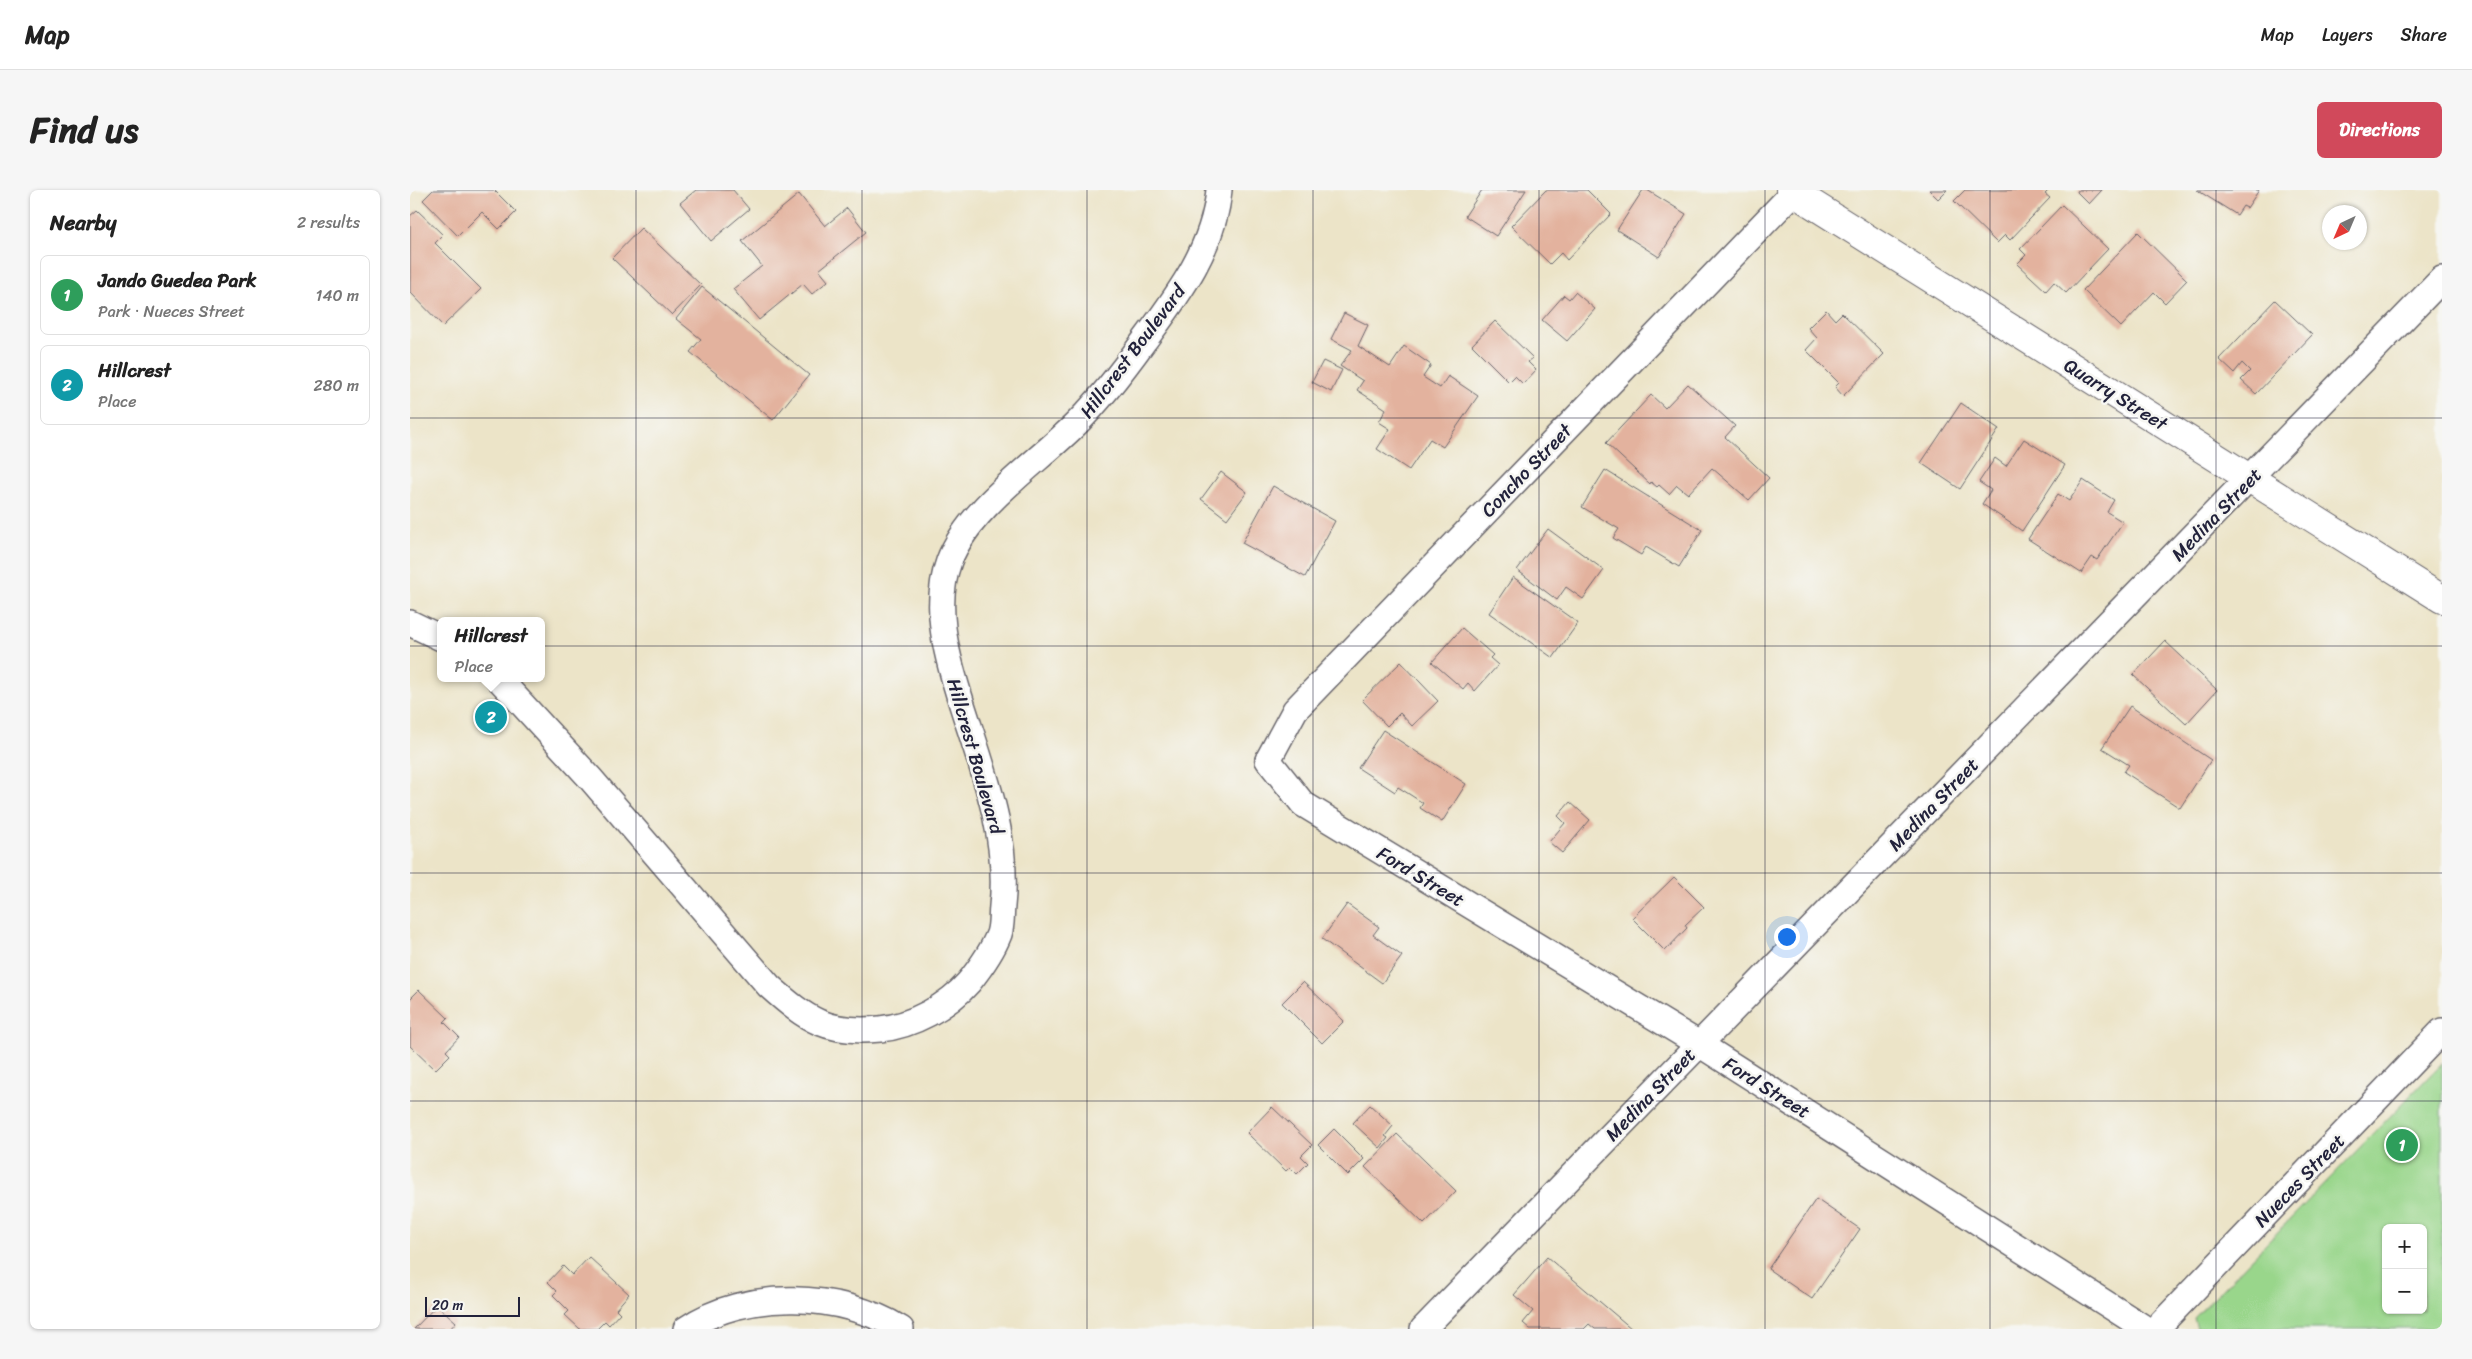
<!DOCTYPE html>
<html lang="en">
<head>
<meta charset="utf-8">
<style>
  body { margin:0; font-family:Sriracha,sans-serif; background:#f6f6f6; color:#222 }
  .controls { position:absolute; right:15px; bottom:15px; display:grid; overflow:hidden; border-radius:8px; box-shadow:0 1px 4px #0004 }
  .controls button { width:45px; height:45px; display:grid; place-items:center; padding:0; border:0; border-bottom:1px solid #e0e0e0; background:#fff; color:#222; font:25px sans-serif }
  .compass { position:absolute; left:1912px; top:15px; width:45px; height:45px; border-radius:50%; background:#fff; box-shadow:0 1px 4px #0004; rotate:224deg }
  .scale { position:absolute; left:15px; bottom:12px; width:95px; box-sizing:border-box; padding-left:5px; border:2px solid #22223b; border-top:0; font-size:14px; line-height:18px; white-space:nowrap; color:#22223b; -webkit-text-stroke:4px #f6f6f2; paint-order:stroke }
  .you { position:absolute; left:1376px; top:746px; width:18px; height:18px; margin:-12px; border:4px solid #fff; border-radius:50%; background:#1a73e8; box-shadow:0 0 0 8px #1a73e833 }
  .badge { display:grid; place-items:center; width:32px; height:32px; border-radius:50%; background:#d1495b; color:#fff; font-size:16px; font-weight:700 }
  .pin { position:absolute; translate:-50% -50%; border:2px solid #fff; box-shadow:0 1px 5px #0006 }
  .popup { position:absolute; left:27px; top:427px; width:108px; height:65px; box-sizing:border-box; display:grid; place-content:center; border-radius:8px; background:#fff; filter:drop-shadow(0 1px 4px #0005); font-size:16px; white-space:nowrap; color:#767676 }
  .popup b { font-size:19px; color:#222 }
  .popup::after { content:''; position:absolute; left:50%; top:100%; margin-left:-10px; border:10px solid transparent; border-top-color:#fff }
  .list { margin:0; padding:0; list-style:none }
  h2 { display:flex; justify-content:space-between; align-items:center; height:65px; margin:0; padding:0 20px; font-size:21px }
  h2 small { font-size:16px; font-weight:400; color:#767676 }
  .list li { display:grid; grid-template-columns:32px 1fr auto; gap:15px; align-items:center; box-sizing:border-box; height:80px; margin:0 10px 10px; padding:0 10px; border:1px solid #e0e0e0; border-radius:8px }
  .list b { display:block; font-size:19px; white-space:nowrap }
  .list p { margin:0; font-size:16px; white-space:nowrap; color:#767676 }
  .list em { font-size:16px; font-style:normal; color:#767676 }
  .map { position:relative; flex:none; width:2032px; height:1139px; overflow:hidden; border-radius:8px }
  header { display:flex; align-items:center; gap:30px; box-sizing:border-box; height:70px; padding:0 25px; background:#fff; border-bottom:1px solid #e0e0e0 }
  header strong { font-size:24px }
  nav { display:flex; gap:28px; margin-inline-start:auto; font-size:18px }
  .intro { display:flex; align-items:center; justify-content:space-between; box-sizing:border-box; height:120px; padding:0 30px }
  h1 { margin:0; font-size:35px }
  .button { padding:12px 22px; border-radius:8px; background:#d1495b; color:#fff; font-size:18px; font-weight:700 }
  main { display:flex; gap:30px; padding:0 30px }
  aside { flex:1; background:#fff; border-radius:8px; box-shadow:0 1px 4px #0004 }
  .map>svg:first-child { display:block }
  .green { fill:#99d68b; stroke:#5e7c63; fill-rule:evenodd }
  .building { fill:#e3b29e }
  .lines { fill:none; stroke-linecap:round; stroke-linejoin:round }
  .minor-casing { stroke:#69666c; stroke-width:28 }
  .tertiary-casing { stroke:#69666c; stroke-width:30 }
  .minor { stroke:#fff; stroke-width:25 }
  .tertiary { stroke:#fff; stroke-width:28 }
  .grid { fill:none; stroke:#22223b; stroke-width:1; stroke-opacity:0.55 }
  .labels { text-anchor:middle; stroke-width:5; stroke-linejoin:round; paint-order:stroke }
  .street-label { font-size:19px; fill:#22223b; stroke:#f6f6f2 }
</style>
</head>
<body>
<header>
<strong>Map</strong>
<nav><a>Map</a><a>Layers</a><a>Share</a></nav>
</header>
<div class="intro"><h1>Find us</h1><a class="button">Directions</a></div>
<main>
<aside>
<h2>Nearby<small>2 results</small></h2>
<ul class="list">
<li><span class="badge" style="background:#2e9e5b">1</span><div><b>Jando Guedea Park</b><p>Park · Nueces Street</p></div><em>140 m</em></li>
<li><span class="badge" style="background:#0f9aa8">2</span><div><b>Hillcrest</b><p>Place</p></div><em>280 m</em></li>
</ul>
</aside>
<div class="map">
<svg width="2032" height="1139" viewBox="0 0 2032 1139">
  <rect width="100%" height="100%" fill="#f6f6f2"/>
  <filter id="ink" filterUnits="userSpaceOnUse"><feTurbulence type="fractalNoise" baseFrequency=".02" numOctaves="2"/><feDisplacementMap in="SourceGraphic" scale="10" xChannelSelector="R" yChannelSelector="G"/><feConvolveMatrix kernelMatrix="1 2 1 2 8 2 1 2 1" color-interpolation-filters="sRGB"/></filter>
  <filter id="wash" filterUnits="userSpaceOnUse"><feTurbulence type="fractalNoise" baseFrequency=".0096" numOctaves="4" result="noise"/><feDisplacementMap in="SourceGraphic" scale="20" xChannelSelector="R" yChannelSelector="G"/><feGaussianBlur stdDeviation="1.12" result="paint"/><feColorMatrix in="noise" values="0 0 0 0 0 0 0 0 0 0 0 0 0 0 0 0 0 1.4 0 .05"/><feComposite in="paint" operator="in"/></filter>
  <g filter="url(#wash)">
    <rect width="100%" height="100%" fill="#ece4c8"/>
    <path class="green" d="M2032 873V1139H1787L1784 1128ZM1976 1038H2013V1120H1976Z"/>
    <g id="blocks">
      <path class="building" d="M23 0H84L106 22 89 39 72 22 48 46 13 10Z
        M286 0H323L339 19 301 51 270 13Z
        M1072 0H1116L1086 46 1055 26Z
        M1136 0H1177L1201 24 1157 70 1151 63 1140 74 1101 36Z
        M1233 0H1237L1276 24 1249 67 1207 40Z
        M1519 0H1537L1528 9Z
        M1555 0H1639L1635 4 1640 8 1600 50 1595 45 1587 53 1544 11Z
        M1668 0H1692L1679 14 1667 2Z
        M1787 0H1849L1837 18 1833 16 1827 25Z
        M389 4 415 36 437 18 456 42 409 80 418 91 402 104 393 94 349 130 323 99 352 76 332 51Z
        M1652 15 1698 59 1656 103 1644 92 1636 101 1607 74 1616 65 1610 59Z
        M7 20 33 45 25 53 71 99 33 136 0 102V26Z
        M231 38 291 95 262 125 202 68Z
        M1728 42 1777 90 1755 113 1744 102 1711 137 1673 100Z
        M292 97 399 185 363 230 280 162 291 149 266 129Z
        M1165 102 1185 119 1157 151 1132 130 1154 105 1159 109Z
        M1865 110 1902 145 1846 204 1831 190 1840 181 1832 173 1824 183 1809 169Z
        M1416 120 1425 130 1432 123 1474 164 1433 206 1425 197 1429 193 1396 160 1407 148 1398 138Z
        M934 123 958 135 948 156 980 177 994 156 1021 175 1013 187 1030 198 1038 186 1068 206 1033 257 1020 249 999 280 967 259 980 239 969 232 976 219 947 200 953 191 930 176 942 160 921 149Z
        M1085 131 1123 168 1118 172 1126 180 1113 194 1105 186 1099 192 1062 155Z
        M913 171 932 180 921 202 902 192Z
        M1278 194 1325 236 1315 247 1359 288 1339 310 1302 278 1278 304 1267 295 1259 304 1249 295 1247 297 1241 292 1240 294 1196 253 1241 205 1255 218Z
        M1551 213 1589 239 1550 299 1511 273Z
        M1614 249 1655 275 1612 341 1572 314 1581 300 1569 292 1585 268 1596 276Z
        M1195 280 1292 340 1269 377 1236 357 1231 365 1203 348 1209 339 1172 317Z
        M811 282 837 302 817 329 791 309Z
        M1673 290 1704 310 1697 322 1713 332 1687 370 1682 367 1671 383 1618 349 1648 304 1659 311Z
        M863 296 925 331 895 387 832 353Z
        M1138 339 1194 380 1173 409 1156 397 1147 410 1107 380Z
        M1103 387 1168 433 1143 468 1079 423Z
        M1052 438 1083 465 1080 468 1088 475 1065 501 1058 493 1053 499 1022 472Z
        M1755 451 1807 500 1776 534 1723 485Z
        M991 472 1028 511 1002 536 990 523 977 536 952 510Z
        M1720 516 1801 570 1770 618 1714 582 1719 575 1692 558Z
        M973 540 1056 594 1032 632 1010 618 1013 613 988 597 985 602 948 578Z
        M1160 612 1180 630 1152 663 1139 652 1155 633 1148 626Z
        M1264 687 1294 717 1275 735 1277 738 1255 761 1222 728Z
        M937 714 969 737 963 745 992 766 972 793 912 749Z
        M893 792 934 831 912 853 872 813Z
        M9 800 38 828 34 832 49 847 36 861 40 865 25 880 0 856V809Z
        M960 915 983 936 975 946 978 948 970 958 943 933Z
        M862 917 902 955 891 966 898 973 887 984 880 977 876 981 837 943Z
        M924 939 954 969 938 985 908 955Z
        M987 944 1046 1001 1014 1034 955 977Z
        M1406 1009 1450 1039 1402 1109 1358 1079Z
        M179 1067 219 1104 206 1119 210 1123 199 1135 195 1131 187 1139H170L155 1125 159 1121 143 1105 147 1101 138 1092 153 1076 162 1085Z
        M1137 1067 1222 1139H1185L1179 1134 1174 1139H1120L1113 1133 1123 1121 1104 1105Z
        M27 1115 46 1132 40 1139H4Z"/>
    </g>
  </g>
  <g filter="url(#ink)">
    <use href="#blocks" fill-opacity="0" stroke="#69666c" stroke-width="1"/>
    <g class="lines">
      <g class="minor-casing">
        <path id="minor" d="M1386 0 885 520 858 570 893 614 1289 854 1736 1139
          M0 433 31 448
          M88 488 180 588 359 796C397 830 417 844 470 839 502 836 538 816 559 792 571 777 582 762 589 744 592 735 591 725 592 716 600 644 570 573 549 505 536 463 523 415 539 371 559 318 626 274 666 234 691 209 713 180 734 151 768 105 804 58 809 0
          M276 1139C335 1098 432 1102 491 1139
          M1013 1139 2032 89
          M1746 1139 2032 841"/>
      </g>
      <g class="tertiary-casing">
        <path id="tertiary" d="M1380 0 2032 409"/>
      </g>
      <use href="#minor" class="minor"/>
      <use href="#tertiary" class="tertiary"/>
    </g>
  </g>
  <path class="grid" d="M226 0V1139M452 0V1139M677 0V1139M903 0V1139M1129 0V1139M1355 0V1139M1580 0V1139M1806 0V1139M0 228H2032M0 456H2032M0 683H2032M0 911H2032"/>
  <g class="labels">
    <g class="street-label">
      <text transform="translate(722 161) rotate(-53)" y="7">Hillcrest Boulevard</text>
      <text transform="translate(1706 204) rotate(32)" y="7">Quarry Street</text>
      <text transform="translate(1116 280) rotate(-46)" y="7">Concho Street</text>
      <text transform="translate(1806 324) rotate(-46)" y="7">Medina Street</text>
      <text transform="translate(566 566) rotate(74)" y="7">Hillcrest Boulevard</text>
      <text transform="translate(1523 614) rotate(-46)" y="7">Medina Street</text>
      <text transform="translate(1011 686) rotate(31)" y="7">Ford Street</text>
      <text transform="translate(1357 897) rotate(32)" y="7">Ford Street</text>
      <text transform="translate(1240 904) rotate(-46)" y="7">Medina Street</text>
      <text transform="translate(1889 990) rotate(-46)" y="7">Nueces Street</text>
    </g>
  </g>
</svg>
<div class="controls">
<button>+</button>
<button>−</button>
</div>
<svg class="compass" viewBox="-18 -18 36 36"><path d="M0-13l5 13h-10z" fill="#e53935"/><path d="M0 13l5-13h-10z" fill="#767676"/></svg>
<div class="scale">20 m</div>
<div class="you"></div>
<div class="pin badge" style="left:1992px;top:955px;background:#2e9e5b">1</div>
<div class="pin badge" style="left:81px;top:527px;background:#0f9aa8">2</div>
<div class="popup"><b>Hillcrest</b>Place</div>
</div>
</main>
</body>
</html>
